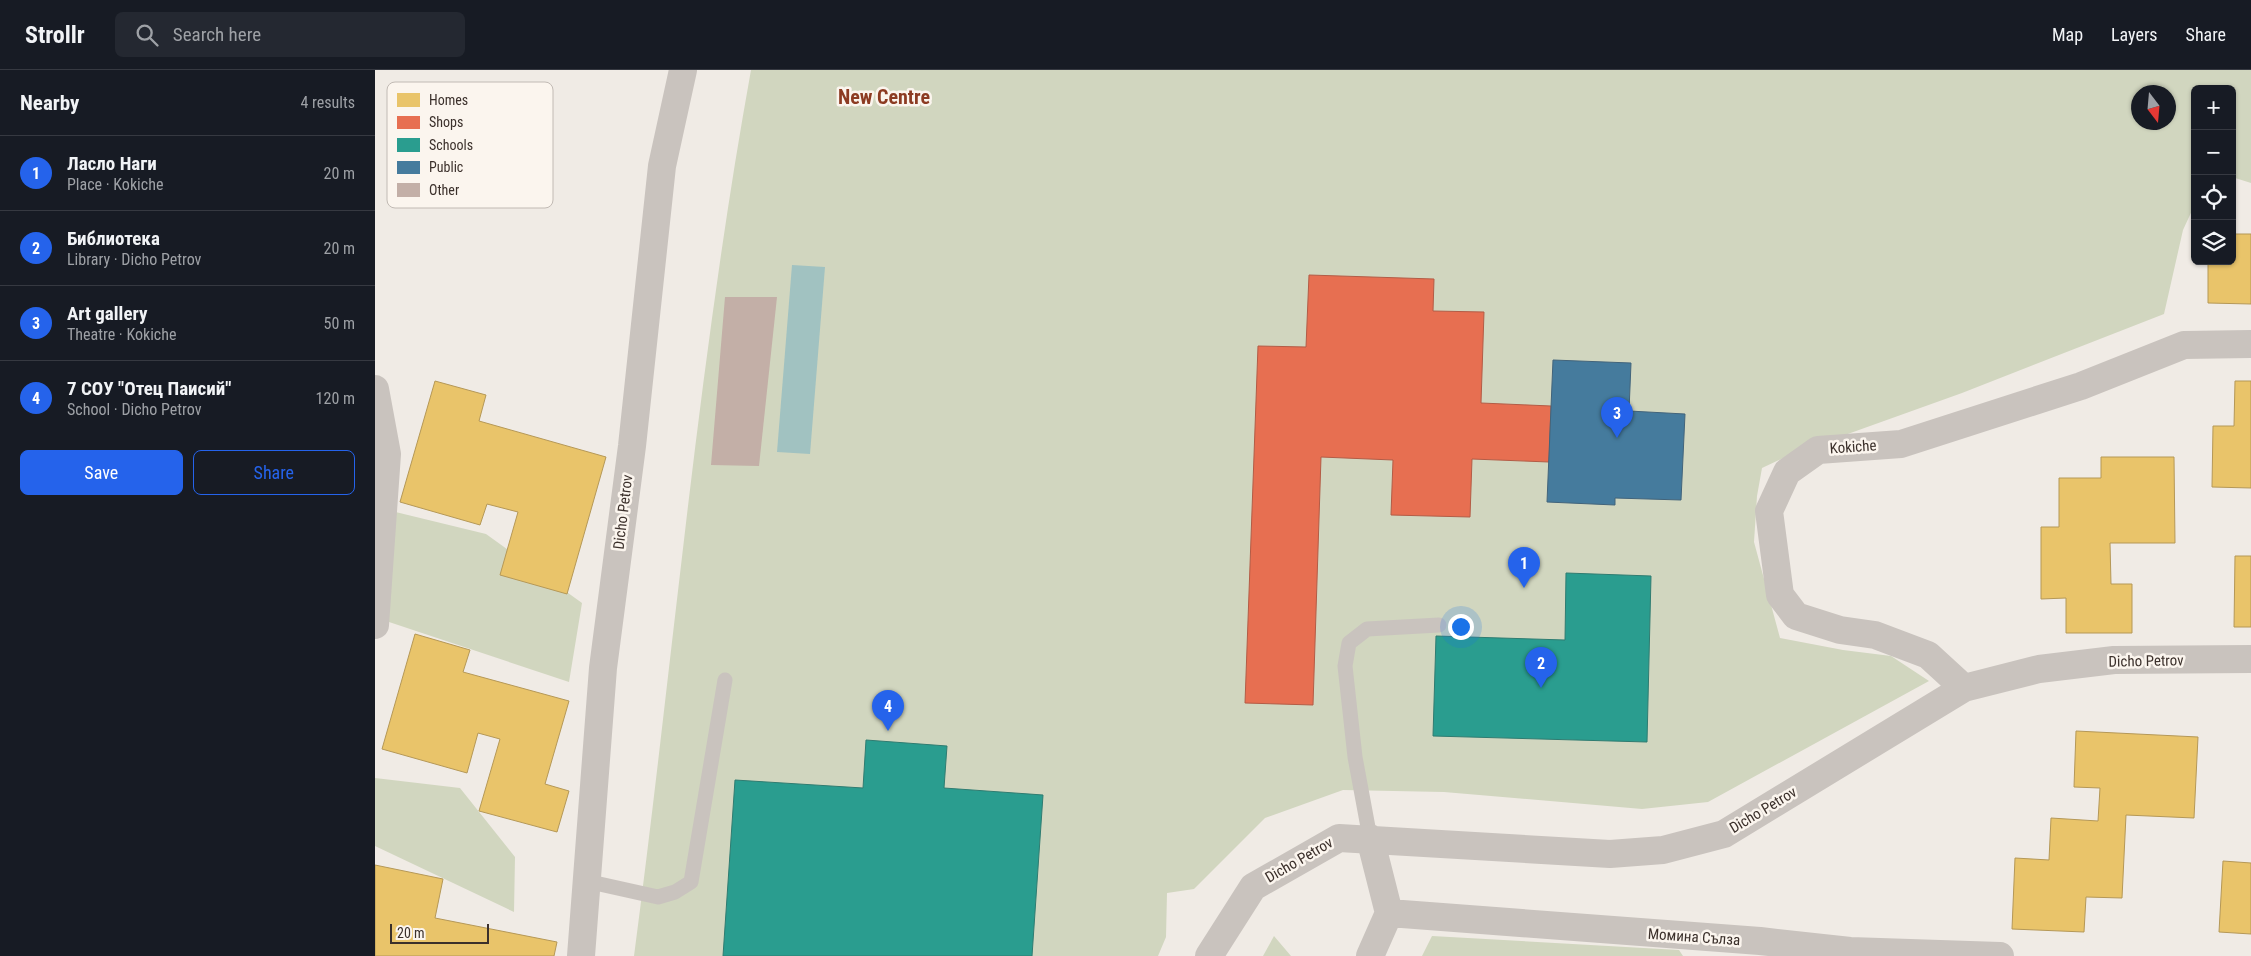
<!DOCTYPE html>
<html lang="en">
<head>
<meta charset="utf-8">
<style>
  body { margin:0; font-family:"Roboto Condensed",sans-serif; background:#242831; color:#f1f3f6 }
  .controls { position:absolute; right:15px; top:15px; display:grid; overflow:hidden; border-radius:8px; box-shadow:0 1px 4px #0004 }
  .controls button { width:45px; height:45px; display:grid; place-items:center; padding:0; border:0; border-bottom:1px solid #363941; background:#171b24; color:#f1f3f6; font:25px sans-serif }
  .compass { position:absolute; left:1756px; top:15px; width:45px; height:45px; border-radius:50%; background:#171b24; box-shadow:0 1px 4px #0004; rotate:164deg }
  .scale { position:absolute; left:15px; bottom:12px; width:99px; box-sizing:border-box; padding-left:5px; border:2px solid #3b302b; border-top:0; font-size:14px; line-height:18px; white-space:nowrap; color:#3b302b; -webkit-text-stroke:4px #fbf5ee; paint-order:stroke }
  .you { position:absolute; left:1085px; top:556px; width:18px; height:18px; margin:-12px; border:4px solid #fff; border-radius:50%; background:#1a73e8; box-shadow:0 0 0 8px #1a73e833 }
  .badge { display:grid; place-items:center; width:32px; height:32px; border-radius:50%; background:#2563eb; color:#fff; font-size:16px; font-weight:700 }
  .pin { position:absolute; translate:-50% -41px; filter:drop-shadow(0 1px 2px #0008) }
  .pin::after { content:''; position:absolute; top:26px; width:18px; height:15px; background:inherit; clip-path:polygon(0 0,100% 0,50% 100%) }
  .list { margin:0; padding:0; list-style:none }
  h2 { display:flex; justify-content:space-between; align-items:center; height:65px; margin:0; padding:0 20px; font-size:21px }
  h2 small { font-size:16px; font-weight:400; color:#9ea1a6 }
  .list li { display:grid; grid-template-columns:32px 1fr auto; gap:15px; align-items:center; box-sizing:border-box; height:75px; padding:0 20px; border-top:1px solid #363941 }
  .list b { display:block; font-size:19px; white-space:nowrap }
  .list p { margin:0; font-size:16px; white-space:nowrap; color:#9ea1a6 }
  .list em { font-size:16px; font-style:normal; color:#9ea1a6 }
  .actions { display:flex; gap:10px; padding:15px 20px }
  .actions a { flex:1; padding:11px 0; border:1px solid #2563eb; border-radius:8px; text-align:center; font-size:18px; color:#2563eb }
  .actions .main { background:#2563eb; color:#fff }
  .icon { flex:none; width:28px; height:28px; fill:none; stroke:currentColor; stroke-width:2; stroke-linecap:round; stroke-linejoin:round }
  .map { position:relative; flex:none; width:1876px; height:886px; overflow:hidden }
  header { display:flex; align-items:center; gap:30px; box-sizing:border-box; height:70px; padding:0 25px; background:#171b24; border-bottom:1px solid #363941 }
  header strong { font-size:24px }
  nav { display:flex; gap:28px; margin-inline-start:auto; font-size:18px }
  .search { width:350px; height:45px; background:#242831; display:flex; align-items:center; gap:12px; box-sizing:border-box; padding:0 18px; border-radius:8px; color:#9ea1a6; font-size:19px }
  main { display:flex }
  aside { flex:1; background:#171b24 }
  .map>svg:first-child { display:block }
  .green { fill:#d1d6bf; fill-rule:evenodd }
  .water { fill:#a1c2c1 }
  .homes { fill:#e9c46a; stroke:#b59857 }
  .shops { fill:#e76f51; stroke:#b35c46 }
  .schools { fill:#2a9d8f; stroke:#2f7c71 }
  .public { fill:#457b9d; stroke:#42647b }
  .building { fill:#c3afa7 }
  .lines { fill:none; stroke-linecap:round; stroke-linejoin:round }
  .lane { stroke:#c9c3be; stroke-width:15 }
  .street { stroke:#c9c3be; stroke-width:28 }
  .labels { text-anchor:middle; stroke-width:5; stroke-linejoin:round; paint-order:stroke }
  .street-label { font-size:15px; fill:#3b302b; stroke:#fbf5ee }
  .district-label { font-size:20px; font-weight:bold; fill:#8c3b22; stroke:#fbf5ee }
  .key { fill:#fbf5ee; stroke:#c1bab4; stroke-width:1 }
  .key-label { font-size:14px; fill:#3b302b }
</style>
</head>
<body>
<header>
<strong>Strollr</strong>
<div class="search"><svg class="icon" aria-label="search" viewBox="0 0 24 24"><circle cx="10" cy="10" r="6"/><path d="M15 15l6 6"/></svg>Search here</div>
<nav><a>Map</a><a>Layers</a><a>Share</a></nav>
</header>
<main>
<aside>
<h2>Nearby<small>4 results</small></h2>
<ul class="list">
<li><span class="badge">1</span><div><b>Ласло Наги</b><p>Place · Kokiche</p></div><em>20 m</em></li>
<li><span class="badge">2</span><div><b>Библиотека</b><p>Library · Dicho Petrov</p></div><em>20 m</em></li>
<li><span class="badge">3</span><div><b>Art gallery</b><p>Theatre · Kokiche</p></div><em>50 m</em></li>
<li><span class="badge">4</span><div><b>7 СОУ &quot;Отец Паисий&quot;</b><p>School · Dicho Petrov</p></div><em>120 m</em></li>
</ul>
<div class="actions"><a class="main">Save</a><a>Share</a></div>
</aside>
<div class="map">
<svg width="1876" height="886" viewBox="0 0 1876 886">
  <rect width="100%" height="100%" fill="#f0ebe5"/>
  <path class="green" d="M376 0H1876V113L1857 107V19H1820V134L1808 160 1789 244 1587 323 1417 384 1387 398 1382 426 1379 472 1405 568 1468 580 1516 586 1554 611 1333 732 1267 739 1069 722 968 720 890 748 819 819 792 823 791 867 783 886H259C298 591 323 293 376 0ZM1764 22H1794V52H1764Z
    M0 437 111 464 207 533 194 612 8 550Z
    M0 708 85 718 140 787 139 842 0 776Z
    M899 866 916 886H888Z
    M1057 866 1304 880 1308 886H1047Z"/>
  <path class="water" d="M417 195 450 197 435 384 402 382Z"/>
  <path class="homes" d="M1857 164H1876V234L1833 233V191H1857Z
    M60 311 111 325 104 351 231 387 192 524 125 505 143 442 112 434 105 455 25 432Z
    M1860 311H1876V418L1837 417 1838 356H1859Z
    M1726 387H1799L1800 473H1735L1736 514H1757V563H1691V528L1666 529V457H1684V408H1726Z
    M1860 486H1876V557H1859Z
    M40 564 95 580 88 602 194 631 170 714 194 721 182 762 104 741 125 669 103 663 92 703 7 679Z
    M1701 661 1823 667 1819 748 1751 745 1747 828 1711 827 1709 862 1637 859 1640 788 1674 790 1676 748 1723 751 1725 718 1699 717Z
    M1848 791 1876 793V864L1844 862Z
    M0 795 68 809 60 848 182 872 179 886H0Z"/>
  <path class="shops" d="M934 205 1059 209 1058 241 1109 242 1106 333 1176 336 1174 392 1097 389 1095 447 1016 445 1018 390 946 387 938 635 870 633 883 276 931 277Z"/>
  <path class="schools" d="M1191 503 1276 506 1272 672 1058 666 1061 566 1190 570Z
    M491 670 572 676 569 718 668 725 657 886H348L360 710 488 718Z"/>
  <path class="public" d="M1178 290 1256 293 1254 341 1310 344 1306 430 1240 428V435L1172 432Z"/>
  <path class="building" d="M350 227H402L384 396 336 395Z"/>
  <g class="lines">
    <path class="lane" d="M995 768 980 687 970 596 974 573 992 559 1064 555
      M211 811 283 827 300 822 316 812 350 610"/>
    <path class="street" d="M0 319 12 384 0 555
      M1589 618 1553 585 1500 565 1465 560 1421 546 1405 525 1394 441 1412 402 1443 380 1526 374 1706 316 1809 275 1876 274
      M995 768 1014 843
      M1014 843 1385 871 1475 881 1625 886
      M206 886 228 598 257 376 287 96 308 0
      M834 886 878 817 964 768 1235 784 1288 780 1349 764 1589 618 1664 599 1739 590 1876 589
      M995 886 1014 843"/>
  </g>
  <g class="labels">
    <g class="street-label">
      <text transform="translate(1478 377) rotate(-4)" y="5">Kokiche</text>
      <text transform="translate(248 442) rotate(-83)" y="5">Dicho Petrov</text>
      <text transform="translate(1771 591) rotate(-1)" y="5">Dicho Petrov</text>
      <text transform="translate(1388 740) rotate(-31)" y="5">Dicho Petrov</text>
      <text transform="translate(924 790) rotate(-30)" y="5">Dicho Petrov</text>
      <text transform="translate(1319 867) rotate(4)" y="5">Момина Сълза</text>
    </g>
    <g class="district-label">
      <text x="509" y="34">New Centre</text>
    </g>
  </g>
  <rect x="12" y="12" width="166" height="126" rx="8" class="key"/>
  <rect x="22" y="23" width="23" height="14" fill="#e9c46a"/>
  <rect x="22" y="46" width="23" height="13" fill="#e76f51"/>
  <rect x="22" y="68" width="23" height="14" fill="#2a9d8f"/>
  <rect x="22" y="91" width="23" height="13" fill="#457b9d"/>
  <rect x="22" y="113" width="23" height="14" fill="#c3afa7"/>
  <g class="key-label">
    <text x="54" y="35">Homes</text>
    <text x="54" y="57">Shops</text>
    <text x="54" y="80">Schools</text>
    <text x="54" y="102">Public</text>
    <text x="54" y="125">Other</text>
  </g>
</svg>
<div class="controls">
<button>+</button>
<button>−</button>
<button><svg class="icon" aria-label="locate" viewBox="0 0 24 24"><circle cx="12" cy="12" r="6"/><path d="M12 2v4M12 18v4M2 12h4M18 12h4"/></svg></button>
<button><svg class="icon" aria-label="layers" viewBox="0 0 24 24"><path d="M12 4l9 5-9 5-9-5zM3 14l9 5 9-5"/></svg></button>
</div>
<svg class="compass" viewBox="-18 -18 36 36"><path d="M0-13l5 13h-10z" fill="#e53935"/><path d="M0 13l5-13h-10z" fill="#9ea1a6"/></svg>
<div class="scale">20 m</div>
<div class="you"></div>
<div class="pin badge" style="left:1149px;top:518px">1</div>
<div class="pin badge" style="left:1166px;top:618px">2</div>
<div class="pin badge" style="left:1242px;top:368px">3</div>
<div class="pin badge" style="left:513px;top:661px">4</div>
</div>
</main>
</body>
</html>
